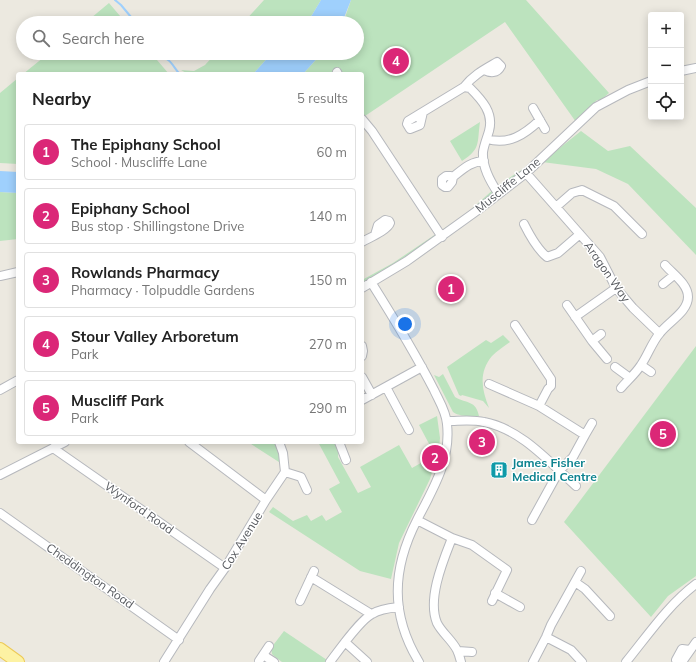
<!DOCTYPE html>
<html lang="en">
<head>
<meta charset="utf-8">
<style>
  body { margin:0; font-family:Mulish,sans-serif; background:#f2f2f2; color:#222 }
  .controls { position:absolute; right:12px; top:12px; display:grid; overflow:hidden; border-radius:4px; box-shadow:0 2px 10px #0003 }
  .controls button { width:36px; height:36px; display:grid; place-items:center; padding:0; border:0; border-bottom:1px solid #e0e0e0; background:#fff; color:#222; font:20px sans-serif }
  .you { position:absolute; left:405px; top:324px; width:14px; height:14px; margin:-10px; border:3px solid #fff; border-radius:50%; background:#1a73e8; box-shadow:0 0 0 6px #1a73e833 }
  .badge { display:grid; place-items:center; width:26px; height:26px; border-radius:50%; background:#db2777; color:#fff; font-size:13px; font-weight:700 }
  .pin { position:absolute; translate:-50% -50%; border:2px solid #fff; box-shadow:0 1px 4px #0006 }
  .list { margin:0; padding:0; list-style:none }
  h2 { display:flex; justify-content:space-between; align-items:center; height:52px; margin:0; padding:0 16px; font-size:17px }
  h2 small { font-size:13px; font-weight:400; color:#767676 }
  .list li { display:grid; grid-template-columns:26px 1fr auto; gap:12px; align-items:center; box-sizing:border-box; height:56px; margin:0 8px 8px; padding:0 8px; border:1px solid #e0e0e0; border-radius:4px }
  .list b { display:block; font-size:15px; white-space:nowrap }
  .list p { margin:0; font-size:13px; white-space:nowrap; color:#767676 }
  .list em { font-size:13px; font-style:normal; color:#767676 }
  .icon { flex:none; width:22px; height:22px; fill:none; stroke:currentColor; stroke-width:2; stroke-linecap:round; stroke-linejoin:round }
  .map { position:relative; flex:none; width:696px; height:662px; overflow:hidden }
  .search { position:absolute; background:#fff; box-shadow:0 2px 10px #0003; left:16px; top:16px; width:348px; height:44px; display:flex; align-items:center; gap:10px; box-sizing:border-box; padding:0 14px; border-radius:22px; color:#767676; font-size:15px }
  .panel { position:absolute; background:#fff; box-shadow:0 2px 10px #0003; left:16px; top:72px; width:348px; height:372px; border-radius:4px }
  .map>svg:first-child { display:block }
  .green { fill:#bce3be }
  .water { fill:#9fd0fd }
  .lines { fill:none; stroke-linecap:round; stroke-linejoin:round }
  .stream { stroke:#9fd0fd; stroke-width:2 }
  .minor-casing { stroke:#b6b8bd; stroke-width:10 }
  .primary-casing { stroke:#edca57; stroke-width:14 }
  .minor { stroke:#fff; stroke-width:8 }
  .primary { stroke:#fdf2a3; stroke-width:12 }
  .labels { text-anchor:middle; stroke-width:3; stroke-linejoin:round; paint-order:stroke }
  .street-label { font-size:12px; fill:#595c61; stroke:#fff }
  .culture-label { font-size:12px; font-weight:bold; fill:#0d838f; stroke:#fff; text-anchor:start }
</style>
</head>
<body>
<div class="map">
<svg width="696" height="662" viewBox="0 0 696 662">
  <rect width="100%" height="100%" fill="#ece9e0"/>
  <path class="green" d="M264 0H321L312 15 305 23H243Z
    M351 0H526L609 93 601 100H597L576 122 505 22 362 118V74H303L322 53H357V23H343Z
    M109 3 126 23H85Z
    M49 53H151L169 74H23Z
    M216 53H272L253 74H188L181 70 194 71 205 65Z
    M18 78V164L0 163V93Z
    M480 122C477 143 481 149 462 161L450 141Z
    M581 131 608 151 630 146 696 208V255L628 184 596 169 542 162Z
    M545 155 498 193 362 288V280L393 263 467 213 495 188 512 176Z
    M0 192 18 193V239L0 241Z
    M503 335 510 342C504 346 497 351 492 356 478 373 482 390 489 408L483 401 462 395 461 396 459 395 447 367 486 340 491 343Z
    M696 346V576L668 596 651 617 564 522Z
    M443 374 455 397C467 404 476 400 479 416 470 416 460 417 453 412L434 375 439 377Z
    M437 416 440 438 439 449 430 479 399 543 391 579 360 571 269 512 273 507 293 521 307 515 311 521 322 515 326 521 342 512 329 489 340 483 318 442H338L339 444 338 457 358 493 371 487 360 467 399 445 412 468 435 455 419 425Z
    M248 442H274L280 453 282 464Z
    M284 631 327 660 325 662H282L274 656 272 654 271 648Z"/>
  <path class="water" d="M321 0H351L342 23H305L312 15Z
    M272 53H322L303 74H253Z
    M0 171 18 172V193L0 192Z"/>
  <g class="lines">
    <path class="stream" d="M115 0 121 5 136 23
      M160 53C163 57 165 57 168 60 173 63 175 70 180 74"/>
    <g class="minor-casing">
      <path id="minor" d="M681 71 696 68
        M337 72 338 74
        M464 87C473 75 485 69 497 62L501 66C497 74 490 73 484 70
        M533 108 545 129
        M423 112 420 125 410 129 407 124 408 121 464 87 470 88C482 100 494 113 489 131 487 138 484 145 483 152 482 167 490 181 498 193
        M362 119 372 131 442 237
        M487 139C509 145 524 135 540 120
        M526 173 600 257 616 288 633 308 659 333
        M453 177 452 182 448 187H445L442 185V179L446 176H451L453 177C462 170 471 161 484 161
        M556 207 572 193 582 190 614 206 642 234
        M524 224C530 236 537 249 547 257L558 253 580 234
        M362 242C369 238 388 230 390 223L389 221 385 220 378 225 375 235
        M0 276 18 272
        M371 282C393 317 415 353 434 390 439 401 446 411 447 424 451 460 433 489 417 520 392 569 390 614 419 662
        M663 284 674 275
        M362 288 407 261 478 210 526 173 596 107 628 90 651 81
        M567 305 592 341 607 359
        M575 317 616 288
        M515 325 551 379V386L548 389 539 406
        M592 341 601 334
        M362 346 363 351 362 356
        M641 365 651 372
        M615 367 630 378
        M362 377 372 395
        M489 384 539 406 585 435 573 457 559 471 532 520
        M386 387 409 430
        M621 388C627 381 636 373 641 365 648 355 652 342 660 333 668 322 688 312 688 297 688 284 673 274 665 265
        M0 390 18 380
        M362 400 422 367
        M447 421C459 421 472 419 484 422 521 429 549 462 576 486
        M585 435 592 423
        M339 442 346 460
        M53 448 225 568
        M285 472 301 477 307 490
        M0 475 65 442
        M266 500 285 472 283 453 279 442
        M0 513 179 640
        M417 520 452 538 472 545 507 570 492 601
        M452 538C443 561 427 599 437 623 442 633 452 640 457 650 459 654 460 658 461 662
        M311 577 371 614
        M575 582 585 589 610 616
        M495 593 520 607
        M300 601 314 571
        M546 637 571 650 582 662
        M345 642 367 662
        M458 651 472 652
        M263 655 274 662
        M259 661 269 646
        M164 662 210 589 225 568 266 500 189 442
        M330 662C339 650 360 620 372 614 380 609 390 608 399 607
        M533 662 546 637 551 625 581 571
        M626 662C648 635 668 605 696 584
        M677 662 676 660 682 649 690 650
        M682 662 696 642"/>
    </g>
    <g class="primary-casing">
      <path id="primary" d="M0 649 18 662"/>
    </g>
    <use href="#minor" class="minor"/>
    <use href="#primary" class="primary"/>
  </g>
  <defs>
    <g id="building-square" transform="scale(0.9)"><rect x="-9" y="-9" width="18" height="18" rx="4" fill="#0f9aa8" stroke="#fff"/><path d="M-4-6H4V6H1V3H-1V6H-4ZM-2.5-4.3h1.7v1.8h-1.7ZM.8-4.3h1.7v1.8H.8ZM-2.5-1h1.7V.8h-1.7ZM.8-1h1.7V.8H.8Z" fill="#fff"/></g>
  </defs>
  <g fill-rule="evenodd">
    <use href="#building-square" x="499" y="470"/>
  </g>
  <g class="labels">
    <g class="street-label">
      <text transform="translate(508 185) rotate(-39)" y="4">Muscliffe Lane</text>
      <text transform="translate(607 272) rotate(55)" y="4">Aragon Way</text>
      <text transform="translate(139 508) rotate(35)" y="4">Wynford Road</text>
      <text transform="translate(242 541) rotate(-58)" y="4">Cox Avenue</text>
      <text transform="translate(90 576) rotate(35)" y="4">Cheddington Road</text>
    </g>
    <g class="culture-label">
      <text x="512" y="467">James Fisher<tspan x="512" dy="14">Medical Centre</tspan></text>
    </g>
  </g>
</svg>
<div class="controls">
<button>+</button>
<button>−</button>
<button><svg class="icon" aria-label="locate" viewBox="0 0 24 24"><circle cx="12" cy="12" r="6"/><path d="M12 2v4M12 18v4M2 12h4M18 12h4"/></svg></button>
</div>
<div class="you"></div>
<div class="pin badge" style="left:451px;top:289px">1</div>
<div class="pin badge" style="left:435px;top:458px">2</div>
<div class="pin badge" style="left:482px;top:442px">3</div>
<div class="pin badge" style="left:396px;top:61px">4</div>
<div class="pin badge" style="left:663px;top:434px">5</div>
<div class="search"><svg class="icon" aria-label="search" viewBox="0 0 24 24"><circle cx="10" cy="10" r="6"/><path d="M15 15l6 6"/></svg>Search here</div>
<section class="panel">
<h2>Nearby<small>5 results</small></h2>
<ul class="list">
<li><span class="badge">1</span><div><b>The Epiphany School</b><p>School · Muscliffe Lane</p></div><em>60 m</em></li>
<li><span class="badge">2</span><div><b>Epiphany School</b><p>Bus stop · Shillingstone Drive</p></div><em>140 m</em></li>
<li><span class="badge">3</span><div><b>Rowlands Pharmacy</b><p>Pharmacy · Tolpuddle Gardens</p></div><em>150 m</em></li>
<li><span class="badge">4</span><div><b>Stour Valley Arboretum</b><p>Park</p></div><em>270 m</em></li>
<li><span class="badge">5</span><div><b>Muscliff Park</b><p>Park</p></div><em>290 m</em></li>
</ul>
</section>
</div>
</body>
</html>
